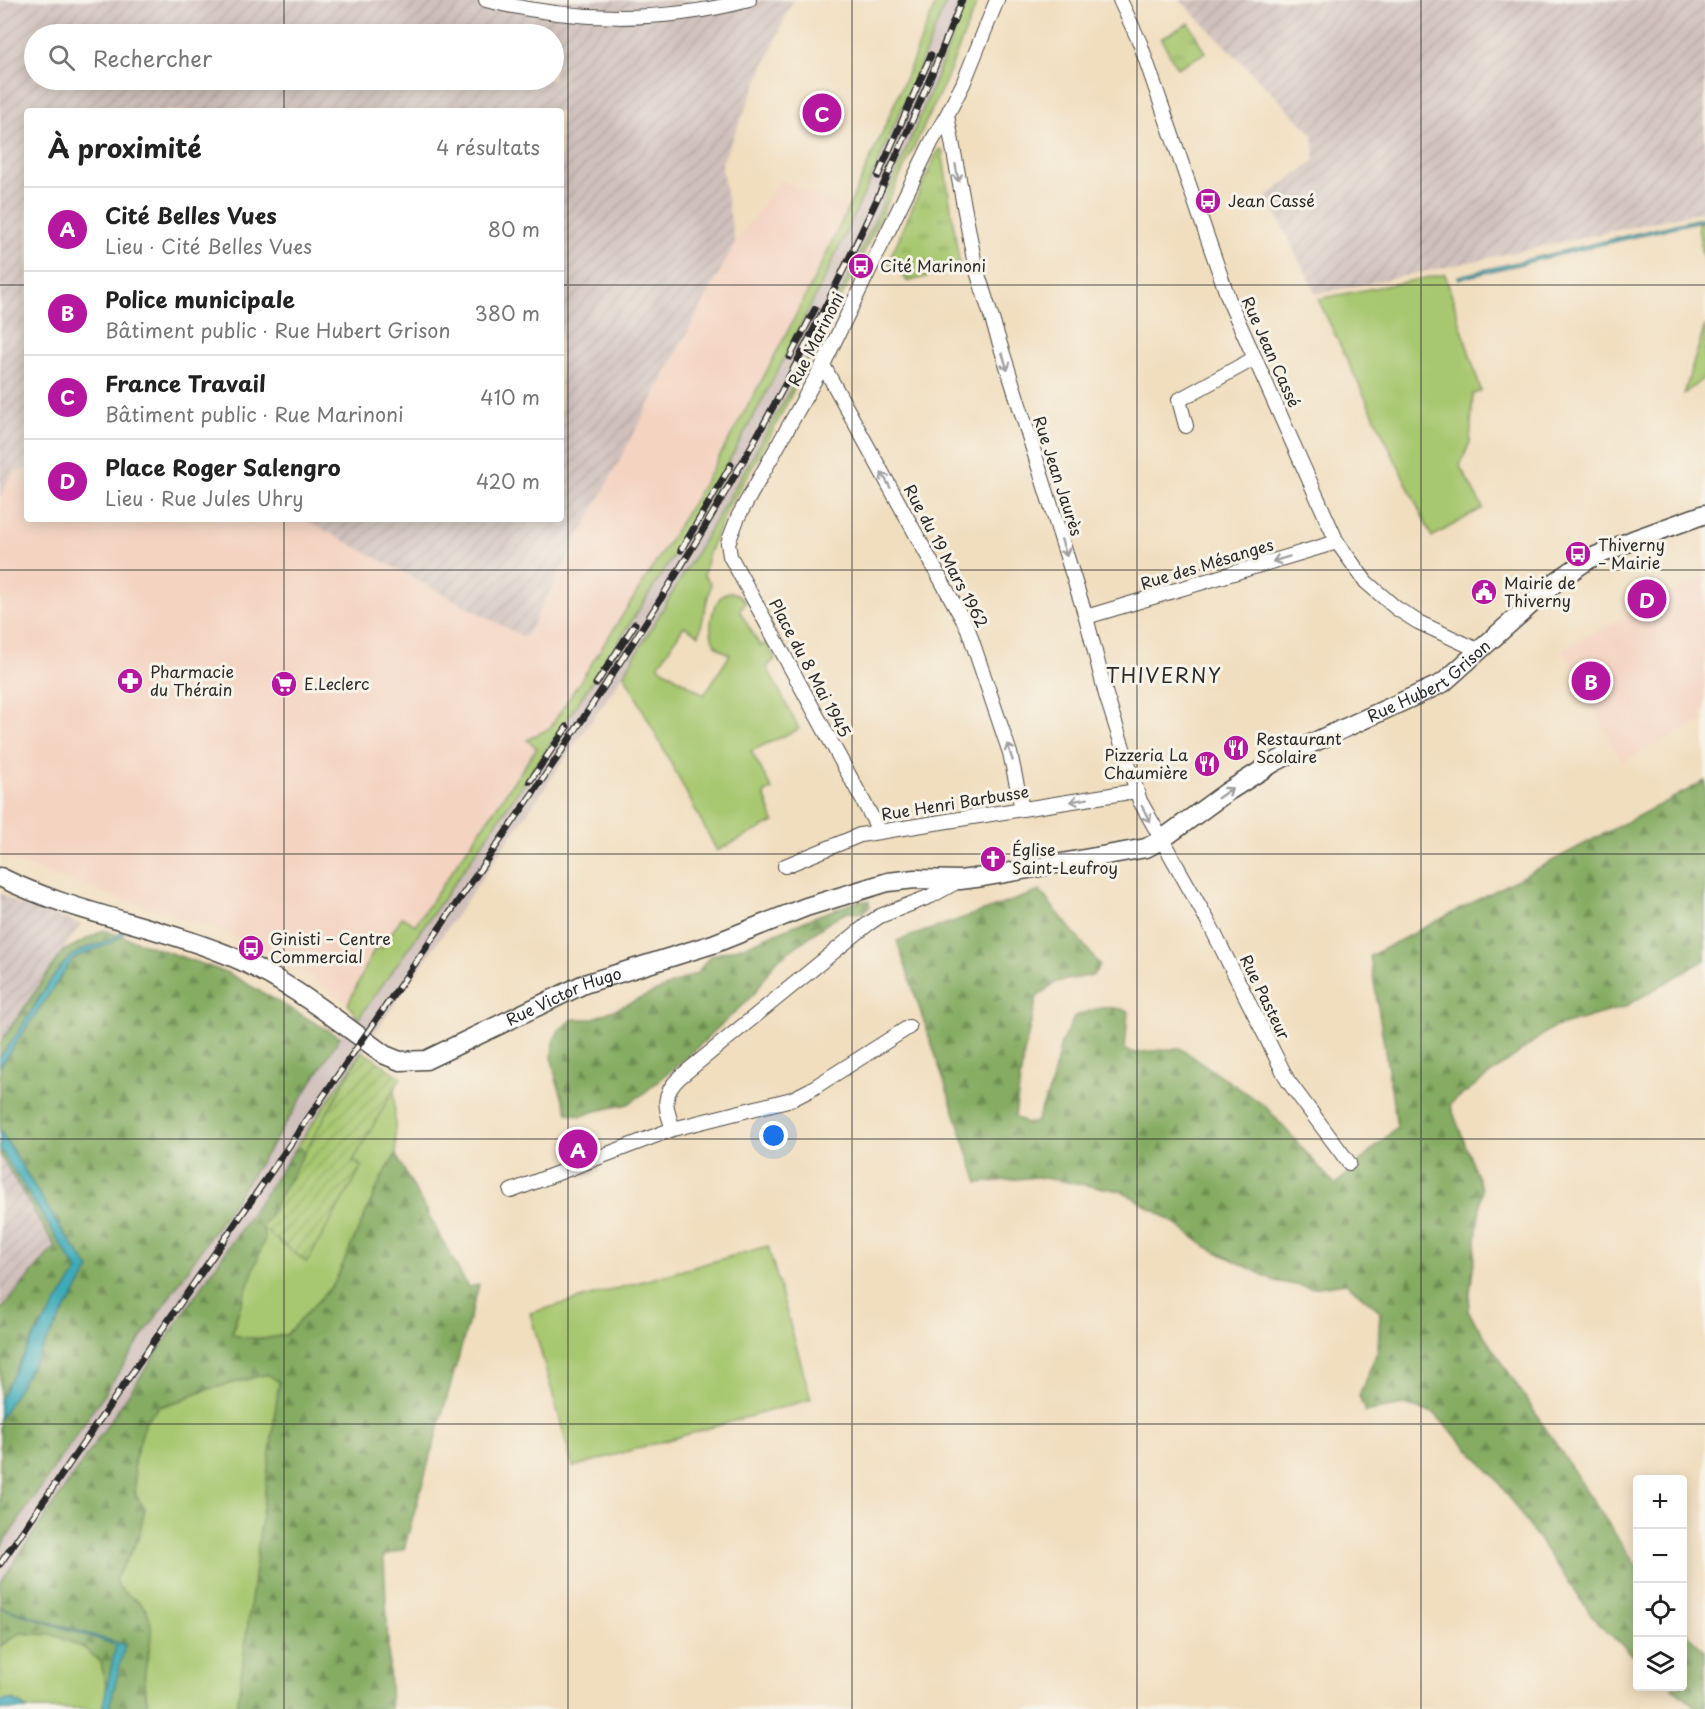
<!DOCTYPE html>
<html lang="fr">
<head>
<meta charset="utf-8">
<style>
  body { margin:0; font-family:"Playpen Sans",sans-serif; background:#f6f6f6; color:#222 }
  .controls { position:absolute; right:18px; bottom:18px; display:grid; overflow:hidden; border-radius:6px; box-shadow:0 3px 15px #0003 }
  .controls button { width:54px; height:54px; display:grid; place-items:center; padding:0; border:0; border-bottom:2px solid #e0e0e0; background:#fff; color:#222; font:30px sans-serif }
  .you { position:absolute; left:774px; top:1136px; width:21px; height:21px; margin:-15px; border:4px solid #fff; border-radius:50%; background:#1a73e8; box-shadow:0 0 0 9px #1a73e833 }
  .badge { display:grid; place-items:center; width:39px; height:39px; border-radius:50%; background:#b5179e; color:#fff; font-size:20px; font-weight:700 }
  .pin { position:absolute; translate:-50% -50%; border:3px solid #fff; box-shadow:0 2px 6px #0006 }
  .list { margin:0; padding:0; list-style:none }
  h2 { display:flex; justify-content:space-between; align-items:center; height:78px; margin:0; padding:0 24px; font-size:26px }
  h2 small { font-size:20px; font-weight:400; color:#767676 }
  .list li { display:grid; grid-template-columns:39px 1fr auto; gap:18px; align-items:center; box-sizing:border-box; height:84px; padding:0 24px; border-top:2px solid #e0e0e0 }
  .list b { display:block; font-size:22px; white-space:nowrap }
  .list p { margin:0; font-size:20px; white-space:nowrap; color:#767676 }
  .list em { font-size:20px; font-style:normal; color:#767676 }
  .icon { flex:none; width:33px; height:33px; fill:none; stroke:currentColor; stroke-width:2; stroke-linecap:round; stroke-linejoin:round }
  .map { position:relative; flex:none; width:1705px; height:1709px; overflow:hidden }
  .search { position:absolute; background:#fff; box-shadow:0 3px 15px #0003; left:24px; top:24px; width:540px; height:66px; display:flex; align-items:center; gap:15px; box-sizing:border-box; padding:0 21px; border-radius:33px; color:#767676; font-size:22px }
  .panel { position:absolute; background:#fff; box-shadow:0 3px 15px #0003; left:24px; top:108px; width:540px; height:414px; border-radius:6px }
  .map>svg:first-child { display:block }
  .built { fill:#f4d3c1 }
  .industrial { fill:url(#industrial-furrows); fill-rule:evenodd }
  .railway { fill:#d0c0bc }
  .grass { fill:#a7c76f; stroke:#69794d; stroke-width:1.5 }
  .forest { fill:url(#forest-firs); stroke:#586c46; stroke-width:1.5 }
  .park { fill:url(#park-tufts); stroke:#69794d; stroke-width:1.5 }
  .garden { fill:url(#garden-furrows); stroke:#69794d; stroke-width:1.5 }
  .water { fill:#3cacb9; stroke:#346c72; stroke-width:1.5 }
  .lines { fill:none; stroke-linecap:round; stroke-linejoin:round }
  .minor-casing { stroke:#494641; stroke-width:16 }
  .tertiary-casing { stroke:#494641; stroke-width:21 }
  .minor { stroke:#fff; stroke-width:14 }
  .tertiary { stroke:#fff; stroke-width:18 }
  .rail-casing { stroke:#2b2b2b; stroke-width:7 }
  .rail { stroke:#f7f3e8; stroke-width:4.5; stroke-dasharray:14; stroke-linecap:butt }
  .oneway { stroke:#a0a0a0 }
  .grid { fill:none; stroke:#2b2b2b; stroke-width:1.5; stroke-opacity:0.55 }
  .labels { text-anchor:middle; stroke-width:6; stroke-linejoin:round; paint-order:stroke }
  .poi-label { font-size:16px; fill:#2b2b2b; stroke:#f7f3e8; text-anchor:start }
  .street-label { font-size:16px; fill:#2b2b2b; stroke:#f7f3e8 }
  .quarter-label { font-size:20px; letter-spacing:1.5px; fill:#2b2b2b; stroke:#f7f3e8 }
</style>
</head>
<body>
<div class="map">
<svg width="1705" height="1709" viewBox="0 0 1705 1709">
  <defs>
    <pattern id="industrial-furrows" width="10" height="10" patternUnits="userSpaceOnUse" patternTransform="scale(1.5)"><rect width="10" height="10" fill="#d0c0bc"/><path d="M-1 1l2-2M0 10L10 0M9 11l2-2" fill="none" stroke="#b3a5a2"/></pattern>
    <pattern id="forest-firs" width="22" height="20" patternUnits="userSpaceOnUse" patternTransform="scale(1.5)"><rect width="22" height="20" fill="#85ac62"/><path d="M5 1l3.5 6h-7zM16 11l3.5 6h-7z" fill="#6d8c51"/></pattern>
    <pattern id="park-tufts" width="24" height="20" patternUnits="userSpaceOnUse" patternTransform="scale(1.5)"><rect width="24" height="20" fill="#a7c76f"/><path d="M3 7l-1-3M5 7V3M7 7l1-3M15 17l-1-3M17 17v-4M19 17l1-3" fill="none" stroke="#88a25b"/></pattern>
    <pattern id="garden-furrows" width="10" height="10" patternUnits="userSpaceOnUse" patternTransform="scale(1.5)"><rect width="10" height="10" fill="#a7c76f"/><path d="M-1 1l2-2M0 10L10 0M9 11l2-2" fill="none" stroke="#88a25b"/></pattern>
  </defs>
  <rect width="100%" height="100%" fill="#f7f3e8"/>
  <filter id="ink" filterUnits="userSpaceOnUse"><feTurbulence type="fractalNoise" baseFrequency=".0167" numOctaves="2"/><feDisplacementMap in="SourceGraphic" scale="12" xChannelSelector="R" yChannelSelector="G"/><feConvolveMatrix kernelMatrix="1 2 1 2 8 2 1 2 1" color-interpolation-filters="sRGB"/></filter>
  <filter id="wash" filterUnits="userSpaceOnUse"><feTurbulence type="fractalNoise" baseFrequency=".008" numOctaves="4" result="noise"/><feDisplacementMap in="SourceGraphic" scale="24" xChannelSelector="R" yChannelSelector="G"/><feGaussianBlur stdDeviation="1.35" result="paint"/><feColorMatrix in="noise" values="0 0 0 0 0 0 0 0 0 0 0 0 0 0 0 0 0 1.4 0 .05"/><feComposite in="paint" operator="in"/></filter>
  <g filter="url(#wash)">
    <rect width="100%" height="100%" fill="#f1debf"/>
    <path class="built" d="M780 180 848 207 808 292 756 390 669 542 600 653 393 956 376 947 348 1004 294 965 245 940 48 874 0 855V497L9 479 14 473 27 468V519H131L142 525 145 519H304L525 638 735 243Z
      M1705 576V710L1700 712 1703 721 1622 762 1563 649Z"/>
    <path class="industrial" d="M0 0H793L721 165 735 243 525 638 304 519H561V111H27V468L14 473 9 479 0 497ZM34 34H554V80H34Z
      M1180 0H1705V211L1442 268 1316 294 1267 196 1315 160 1313 135Z
      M0 893 20 904 81 924 0 1043Z
      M0 1155 56 1246 4 1307 0 1304Z"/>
    <path class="railway" d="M937 0H973L933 104 852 277 764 448 698 550 624 674 362 1051 0 1583V1548L274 1142 349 1020 600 653 708 477 756 390 808 292 848 207 917 51Z"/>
    <path class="grass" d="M937 0H947C871 189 784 374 678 548 578 709 468 865 358 1019L348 1004 376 946 381 949 402 917 415 925 537 748 527 740 550 728C603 645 658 563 707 478 796 325 873 165 937 0Z
      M966 0H978L946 80 852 277 764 448 728 508 708 555 704 575 711 584 699 635 684 626 658 666 704 695 730 655C725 652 718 649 715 644 702 624 722 569 746 603L739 610 760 646 767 643 775 659 767 667 799 729 751 751 772 789 764 794 774 822 717 851 624 674C684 573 746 472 802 368 865 249 919 126 966 0Z
      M1705 221V265L1701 250 1698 223Z
      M1445 274 1481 391 1473 394 1470 442 1460 466 1483 508 1432 537 1318 299Z
      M1705 325V377L1684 394Z
      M362 1051 304 1154 294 1151Z
      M394 1088 396 1155 382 1177 334 1284 286 1335 263 1339 241 1337 232 1334 262 1228 306 1262 362 1166 353 1161Z
      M768 1246 811 1399 573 1467 530 1313Z
      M268 1374 280 1382 237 1709H148L144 1674 150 1644 140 1603 119 1590 115 1579 138 1540 134 1461 146 1420 159 1407 180 1401 198 1392Z
      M19 1633 54 1635 84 1648 101 1662 111 1709H28L13 1700 0 1701V1646Z"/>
    <path class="forest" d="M1705 781V960L1624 1007 1552 1028 1450 1104 1482 1189 1468 1311 1637 1567V1658L1598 1624 1494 1476 1434 1413 1403 1405 1365 1412 1359 1395 1378 1350 1380 1311 1346 1283 1311 1288 1275 1281 1207 1247 1170 1220 1122 1191 1037 1177 978 1183 897 941 1040 891 1100 965 1093 975 1056 982 1037 997 1024 1053 1015 1116 1026 1124 1036 1122 1051 1086 1061 1043 1075 1016C1096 1008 1107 1004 1128 1011L1125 1050 1135 1053 1180 1048 1265 1106 1335 1185 1397 1127 1370 956Z
      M860 901H869L870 907 863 913 848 912 835 918 775 962 754 994 687 1057 643 1094 628 1104 596 1111 582 1116 568 1113 556 1079 552 1059 553 1042 559 1030 573 1019H591L619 1008 697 973 710 956 748 945 819 915Z
      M104 930 228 973 340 1037 274 1142 0 1548V1308L4 1307 55 1246 0 1155V1043L63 951Z
      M301 1148 304 1154 262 1228 265 1238 234 1324 232 1334 241 1337 263 1339 286 1335 334 1284 382 1177 396 1155 468 1287 479 1285 404 1549 384 1556 391 1709H237L279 1382 267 1374 198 1392 180 1401 159 1407 146 1420 134 1461 135 1494 145 1509 138 1540 115 1579C122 1599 142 1597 149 1616 155 1634 147 1654 145 1672 143 1683 147 1697 148 1709H111L101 1662 84 1648 54 1635 20 1633 0 1646V1583L294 1151Z
      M1683 1628 1705 1652V1709H1698L1672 1687 1682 1686Z"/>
    <path class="park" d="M1189 23 1205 53 1177 68 1161 38Z
      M940 149 942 150 960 267 908 282 888 262 893 264 896 259 891 256 938 150Z"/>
    <path class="garden" d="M362 1051 401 1077 353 1161 362 1167 307 1262 262 1228Z"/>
    <path class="water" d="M1705 217V220L1459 279 1458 276Z
      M122 931 125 932C113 947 88 949 72 960L0 1067V1057C26 1027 42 985 69 958 84 944 110 945 122 931Z
      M0 1130 57 1223 90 1269 0 1419V1399L32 1340 78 1271 0 1149Z
      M0 1607 125 1645 109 1709H102L116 1645Z
      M13 1700 28 1709H0V1701Z"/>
  </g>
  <g filter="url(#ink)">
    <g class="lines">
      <g class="minor-casing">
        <path id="minor" d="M486 0C572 22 663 23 749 0
          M1120 0 1140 43 1230 303 1337 542 1366 582 1396 608 1418 622 1480 651
          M947 115 975 265 1086 617 1106 695 1140 801 1209 923 1288 1081 1349 1163
          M823 365 968 629 1010 753 1022 809
          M1186 426 1179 400 1255 358
          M1086 617 1337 542
          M880 832 730 556 728 543 738 517 823 365 932 141 947 115 963 84 997 0
          M785 866 860 835 1136 791
          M673 1129C665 1106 661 1095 680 1077L868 924 880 916 931 896 960 880
          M511 1191 673 1129 792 1099 810 1090 909 1027"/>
      </g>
      <g class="tertiary-casing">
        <g id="tertiary">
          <path id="s1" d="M0 877C68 911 145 923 215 950 279 973 331 1016 385 1055L400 1061 426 1060 584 984 713 944 806 907 888 882 915 879 960 880 983 877 1146 848 1161 840 1227 792 1273 763 1310 744 1443 683 1557 581 1589 559 1633 540 1705 514"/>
        </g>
      </g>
      <use href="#minor" class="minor"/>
      <use href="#tertiary" class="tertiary"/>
      <g class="rail-casing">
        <path id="rail" d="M878 176 931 55
          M790 357 815 309
          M681 550 731 465
          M596 684 635 624
          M530 781 567 727
          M0 1564 555 761C609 679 664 597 713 513 810 349 892 177 962 0"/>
      </g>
      <use href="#rail" class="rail"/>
    </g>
    <defs><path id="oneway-shaft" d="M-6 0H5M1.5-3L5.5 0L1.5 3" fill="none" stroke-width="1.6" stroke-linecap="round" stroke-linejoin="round" transform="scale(1.5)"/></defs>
    <g class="oneway">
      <use href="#oneway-shaft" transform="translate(957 173) rotate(80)"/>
      <use href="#oneway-shaft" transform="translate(1005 362) rotate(73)"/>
      <use href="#oneway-shaft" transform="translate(886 480) rotate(-120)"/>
      <use href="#oneway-shaft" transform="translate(1064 548) rotate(72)"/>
      <use href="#oneway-shaft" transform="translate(1281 559) rotate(163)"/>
      <use href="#oneway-shaft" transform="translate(1010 752) rotate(-107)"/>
      <use href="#oneway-shaft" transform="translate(1225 793) rotate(-35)"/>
      <use href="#oneway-shaft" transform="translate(1079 800) rotate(171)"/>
      <use href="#oneway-shaft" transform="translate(1146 814) rotate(62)"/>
    </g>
  </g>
  <path class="grid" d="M284 0V34M568 0V1709M852 0V1709M1137 0V1709M1421 0V1709M284 80V111M0 285H27M561 285H1705M284 519V1709M0 570H1705M0 854H1705M0 1139H1705M0 1424H1705"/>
  <defs>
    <g id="bus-disc" transform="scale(1.35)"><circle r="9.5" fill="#b5179e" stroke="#f7f3e8"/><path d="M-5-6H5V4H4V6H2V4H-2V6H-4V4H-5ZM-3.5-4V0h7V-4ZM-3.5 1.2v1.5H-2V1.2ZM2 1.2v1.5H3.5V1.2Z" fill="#fff"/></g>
    <g id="civic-disc" transform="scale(1.35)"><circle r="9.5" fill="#b5179e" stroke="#f7f3e8"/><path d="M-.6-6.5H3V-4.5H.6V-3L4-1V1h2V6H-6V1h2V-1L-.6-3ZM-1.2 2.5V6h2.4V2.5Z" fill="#fff"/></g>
    <g id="pharmacy-disc" transform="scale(1.35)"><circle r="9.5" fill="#b5179e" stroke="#f7f3e8"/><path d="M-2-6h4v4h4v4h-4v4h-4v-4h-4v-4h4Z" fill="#fff"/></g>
    <g id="supermarket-disc" transform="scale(1.35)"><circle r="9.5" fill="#b5179e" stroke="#f7f3e8"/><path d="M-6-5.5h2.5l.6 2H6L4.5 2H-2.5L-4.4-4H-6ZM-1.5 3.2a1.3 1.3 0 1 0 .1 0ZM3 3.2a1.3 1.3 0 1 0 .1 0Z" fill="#fff"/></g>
    <g id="restaurant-disc" transform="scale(1.35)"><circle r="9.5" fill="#b5179e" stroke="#f7f3e8"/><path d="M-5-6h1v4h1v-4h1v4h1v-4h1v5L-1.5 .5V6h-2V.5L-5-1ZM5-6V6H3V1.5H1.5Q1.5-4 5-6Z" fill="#fff"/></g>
    <g id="church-disc" transform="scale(1.35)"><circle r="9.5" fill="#b5179e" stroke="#f7f3e8"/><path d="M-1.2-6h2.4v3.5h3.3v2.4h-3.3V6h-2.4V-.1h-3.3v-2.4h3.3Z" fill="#fff"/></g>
  </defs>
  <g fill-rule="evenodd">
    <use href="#bus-disc" x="1208" y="201"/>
    <use href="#bus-disc" x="861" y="266"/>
    <use href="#bus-disc" x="1578" y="554"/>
    <use href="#civic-disc" x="1484" y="592"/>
    <use href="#pharmacy-disc" x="130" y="681"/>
    <use href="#supermarket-disc" x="284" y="684"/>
    <use href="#restaurant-disc" x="1236" y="748"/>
    <use href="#restaurant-disc" x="1207" y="764"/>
    <use href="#church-disc" x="993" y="859"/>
    <use href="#bus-disc" x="251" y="948"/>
  </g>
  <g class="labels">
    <g class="poi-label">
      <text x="1228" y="207">Jean Cassé</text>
      <text x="880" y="272">Cité Marinoni</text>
      <text x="1598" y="551">Thiverny<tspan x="1598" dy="18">– Mairie</tspan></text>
      <text x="1504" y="589">Mairie de<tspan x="1504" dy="18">Thiverny</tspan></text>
      <text x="150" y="678">Pharmacie<tspan x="150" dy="18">du Thérain</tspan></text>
      <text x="304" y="690">E.Leclerc</text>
      <text x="1256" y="745">Restaurant<tspan x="1256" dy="18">Scolaire</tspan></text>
      <text x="1188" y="761" text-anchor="end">Pizzeria La<tspan x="1188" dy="18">Chaumière</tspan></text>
      <text x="1012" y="856">Église<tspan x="1012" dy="18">Saint-Leufroy</tspan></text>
      <text x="270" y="945">Ginisti – Centre<tspan x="270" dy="18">Commercial</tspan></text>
    </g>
    <g class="street-label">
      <text transform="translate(816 339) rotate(-63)" y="6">Rue Marinoni</text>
      <text transform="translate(1271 352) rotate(66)" y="6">Rue Jean Cassé</text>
      <text transform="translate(1058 476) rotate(72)" y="6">Rue Jean Jaurès</text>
      <text transform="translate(946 556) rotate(62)" y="6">Rue du 19 Mars 1962</text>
      <text transform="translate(1207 564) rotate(-17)" y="6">Rue des Mésanges</text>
      <text transform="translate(810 668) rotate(62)" y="6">Place du 8 Mai 1945</text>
      <text dy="6" stroke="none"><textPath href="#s1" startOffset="1557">Rue Hubert Grison</textPath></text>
      <text transform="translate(955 803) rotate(-9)" y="6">Rue Henri Barbusse</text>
      <text dy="6" stroke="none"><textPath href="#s1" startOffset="622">Rue Victor Hugo</textPath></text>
      <text transform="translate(1265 997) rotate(64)" y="6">Rue Pasteur</text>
    </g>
    <g class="quarter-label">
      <text x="1164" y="683">THIVERNY</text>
    </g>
  </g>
</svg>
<div class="controls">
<button>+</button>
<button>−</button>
<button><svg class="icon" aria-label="locate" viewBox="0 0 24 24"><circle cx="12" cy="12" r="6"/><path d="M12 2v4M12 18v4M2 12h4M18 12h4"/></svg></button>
<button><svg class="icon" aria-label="layers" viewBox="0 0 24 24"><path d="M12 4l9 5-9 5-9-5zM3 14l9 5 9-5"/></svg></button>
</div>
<div class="you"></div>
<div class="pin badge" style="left:578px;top:1149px">A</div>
<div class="pin badge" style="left:1591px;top:681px">B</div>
<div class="pin badge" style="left:822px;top:113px">C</div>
<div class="pin badge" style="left:1647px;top:599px">D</div>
<div class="search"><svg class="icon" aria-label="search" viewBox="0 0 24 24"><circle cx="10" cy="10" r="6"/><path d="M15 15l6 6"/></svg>Rechercher</div>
<section class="panel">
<h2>À proximité<small>4 résultats</small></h2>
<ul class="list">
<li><span class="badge">A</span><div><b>Cité Belles Vues</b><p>Lieu · Cité Belles Vues</p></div><em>80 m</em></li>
<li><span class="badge">B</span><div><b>Police municipale</b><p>Bâtiment public · Rue Hubert Grison</p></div><em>380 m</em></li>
<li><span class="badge">C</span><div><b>France Travail</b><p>Bâtiment public · Rue Marinoni</p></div><em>410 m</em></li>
<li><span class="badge">D</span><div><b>Place Roger Salengro</b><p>Lieu · Rue Jules Uhry</p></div><em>420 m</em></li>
</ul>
</section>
</div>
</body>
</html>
